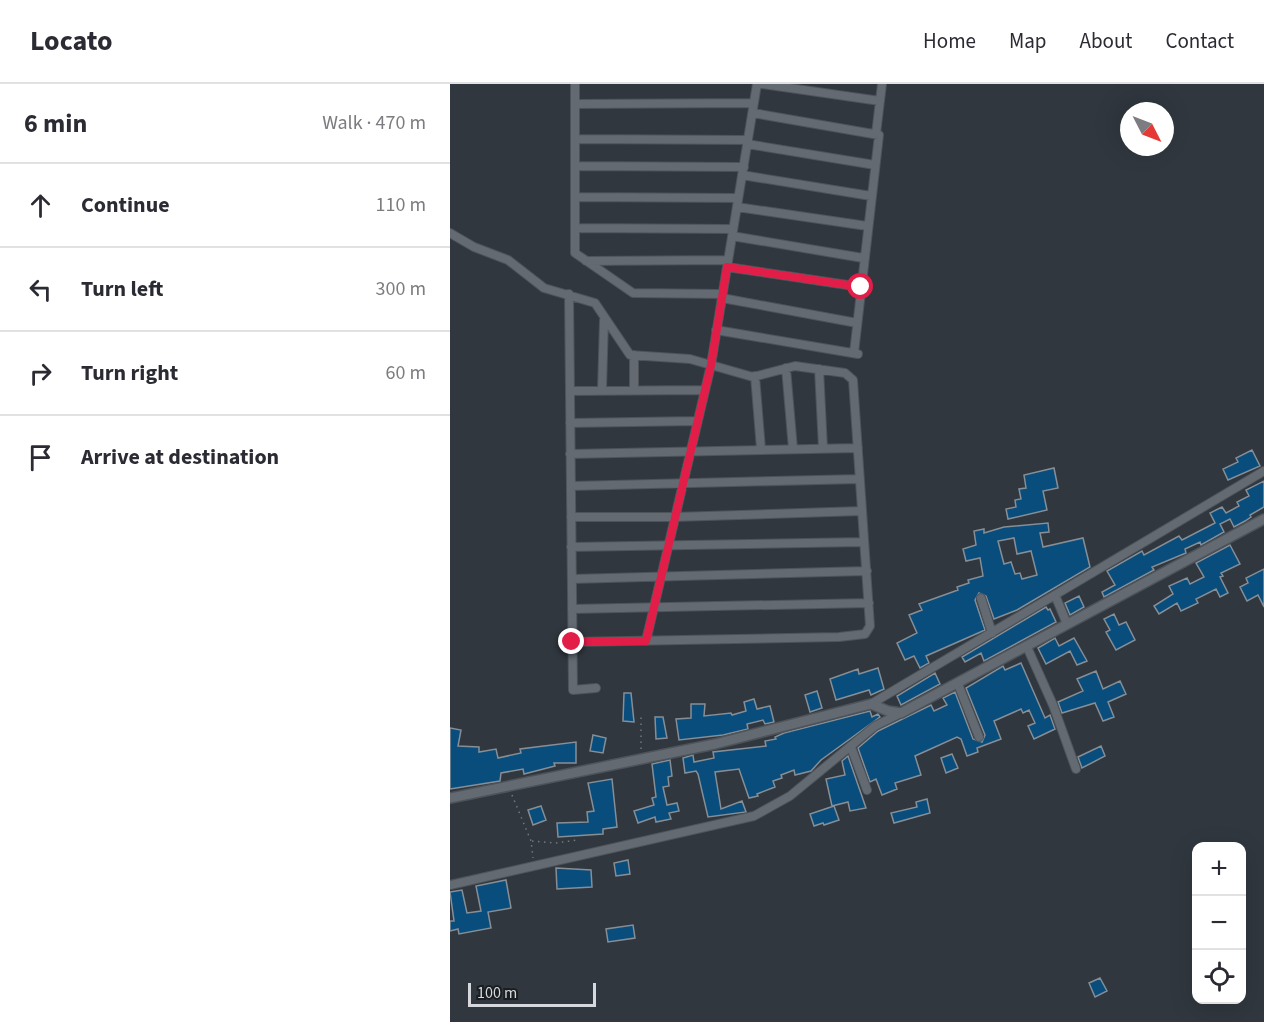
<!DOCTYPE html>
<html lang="en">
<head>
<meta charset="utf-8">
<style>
  body { margin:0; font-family:"Source Sans 3",sans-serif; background:#f2f2f3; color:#2b2b33 }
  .controls { position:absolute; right:18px; bottom:18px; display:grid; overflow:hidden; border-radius:12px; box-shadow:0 6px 24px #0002 }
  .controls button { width:54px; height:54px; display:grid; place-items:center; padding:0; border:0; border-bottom:2px solid #e1e1e2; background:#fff; color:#2b2b33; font:30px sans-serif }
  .compass { position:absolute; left:670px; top:18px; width:54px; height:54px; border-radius:50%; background:#fff; box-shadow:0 6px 24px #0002; rotate:132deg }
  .scale { position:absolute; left:18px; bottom:15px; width:128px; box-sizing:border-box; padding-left:6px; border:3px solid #d5d9dd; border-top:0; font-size:16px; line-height:21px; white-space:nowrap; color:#d5d9dd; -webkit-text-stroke:4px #1b1e21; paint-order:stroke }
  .stop { position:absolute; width:18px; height:18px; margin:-14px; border:4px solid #e11d48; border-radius:50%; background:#fff }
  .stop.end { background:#e11d48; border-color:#fff; box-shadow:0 2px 6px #0008 }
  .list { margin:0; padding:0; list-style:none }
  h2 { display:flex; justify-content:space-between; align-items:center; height:78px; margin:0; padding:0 24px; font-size:26px }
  h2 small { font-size:20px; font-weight:400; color:#7c7c81 }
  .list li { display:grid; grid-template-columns:39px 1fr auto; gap:18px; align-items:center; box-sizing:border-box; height:84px; padding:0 24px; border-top:2px solid #e1e1e2 }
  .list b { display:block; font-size:22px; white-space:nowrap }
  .list em { font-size:20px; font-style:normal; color:#7c7c81 }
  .icon { flex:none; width:33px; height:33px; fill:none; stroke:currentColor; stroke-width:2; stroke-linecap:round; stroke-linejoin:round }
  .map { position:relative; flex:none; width:814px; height:938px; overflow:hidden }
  header { display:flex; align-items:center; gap:36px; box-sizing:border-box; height:84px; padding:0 30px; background:#fff; border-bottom:2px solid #e1e1e2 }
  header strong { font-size:28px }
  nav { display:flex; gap:33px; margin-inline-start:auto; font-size:21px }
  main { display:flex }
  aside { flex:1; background:#fff }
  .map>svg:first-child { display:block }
  .building { fill:#094d7d; stroke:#868e96; stroke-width:1.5; fill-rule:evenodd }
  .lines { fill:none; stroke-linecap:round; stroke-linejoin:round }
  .minor-casing { stroke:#4d5359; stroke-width:10 }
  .tertiary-casing { stroke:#4d5359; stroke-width:12 }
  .path { stroke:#73787e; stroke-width:1.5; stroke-dasharray:1.5 4.5; stroke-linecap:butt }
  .minor { stroke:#636a72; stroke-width:8 }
  .tertiary { stroke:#636a72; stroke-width:9 }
  .route { stroke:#e11d48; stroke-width:8 }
</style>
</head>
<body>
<header>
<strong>Locato</strong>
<nav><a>Home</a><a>Map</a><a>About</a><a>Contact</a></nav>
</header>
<main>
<aside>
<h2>6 min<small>Walk · 470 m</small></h2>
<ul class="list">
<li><svg class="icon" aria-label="ahead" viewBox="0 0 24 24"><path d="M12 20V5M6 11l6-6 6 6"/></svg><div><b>Continue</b></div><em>110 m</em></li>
<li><svg class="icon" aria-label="left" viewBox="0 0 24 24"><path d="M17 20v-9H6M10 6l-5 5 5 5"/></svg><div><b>Turn left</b></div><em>300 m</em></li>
<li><svg class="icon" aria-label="right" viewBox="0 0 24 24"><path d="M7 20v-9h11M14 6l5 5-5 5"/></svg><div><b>Turn right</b></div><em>60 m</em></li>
<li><svg class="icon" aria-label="arrive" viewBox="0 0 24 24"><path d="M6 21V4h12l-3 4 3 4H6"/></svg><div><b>Arrive at destination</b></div></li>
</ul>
</aside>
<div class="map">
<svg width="814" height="938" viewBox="0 0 814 938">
  <rect width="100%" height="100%" fill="#30373e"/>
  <path class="building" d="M802 366 810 382 778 396 773 385 788 378 786 374Z
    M604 384 608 404 593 407 597 426 558 435 556 425 566 423 565 416 571 415 569 405 576 404 574 391Z
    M814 397V423L800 431 801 433 795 437 784 443 780 435 770 440 774 448 751 461 750 458 735 465 736 469 702 483 704 486 654 513 652 508 665 501 657 487 692 467 694 471 729 452 732 456 763 440 765 439 760 429 772 423 776 429 789 422 787 418 799 412 796 406Z
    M598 439 599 448 590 449 593 463 633 454 640 483 567 526 544 535 536 512 529 509 525 516 535 546 476 572 479 579 470 584 464 572 455 576 447 559 467 549 459 531 472 526 469 520 508 506 507 503 519 499 518 496 533 492 530 474 516 477 513 465 526 461 524 447 534 445V449L554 443ZM564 454 567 470 581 467 587 491 572 495 570 489 565 490 561 478 554 480 548 457Z
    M780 461 790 480 771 489 773 492 770 493 778 509 770 513 766 505 746 515 748 519 731 527 727 519 709 530 704 522 723 510 719 502 737 494 740 500 754 493 746 479Z
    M814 485V523L808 511 797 517 790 503 798 499 796 494Z
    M629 512 634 523 620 531 615 519Z
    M596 523 598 526 600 525 606 538 534 577 531 569 515 578 512 573Z
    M664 530 669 541 676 538 685 556 666 566 656 548 660 546 654 535Z
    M605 554 609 562 624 554 637 577 627 581 620 567 596 580 588 564Z
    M571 579 595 634 600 631 605 645 584 655 578 642 585 639 579 626 573 629 571 625 544 637 551 655 527 664 528 668 517 672 511 655 507 653 465 672 471 691 445 699 447 705 432 711 426 695 420 698 408 664 428 647 481 621 484 627 497 621 493 614 505 608 523 655 532 658 535 651 516 604 553 582 555 586Z
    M428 584 434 605 421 611 419 606 386 616 380 595 408 585 409 590Z
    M646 587 653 605 670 597 676 610 658 618 664 633 653 637 645 619 612 629 608 618 633 607 627 595Z
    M485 589 490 600 451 621 447 612Z
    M367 607 372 624 360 628 355 611Z
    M174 609H181L184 638 173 637Z
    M304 615 307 625 320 622 324 638 315 640 313 636 297 640 298 645 273 651 229 656 226 635 241 634V620H255L254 632 281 629 282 631 296 627 294 618Z
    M420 627 422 633 428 630 430 633 371 676 361 687 345 691 344 686 331 691 332 694 323 697 325 703 307 710 308 712 299 714 289 685 265 688 271 725 292 717 296 728 258 733 248 690 246 687 235 689 233 674 243 671 244 678 264 674 263 668 316 662 315 657 326 655 325 653 334 649Z
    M205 633H213L217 654 206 655Z
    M0 644 11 646 8 662 29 663V668L46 665 48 674 71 669 70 665 126 658V679H104L105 682 74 690 73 685 51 689 50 697 0 705Z
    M143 651 156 654 153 669 140 667Z
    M651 662 655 672 632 684 628 673Z
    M502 670 508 684 496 689 491 674Z
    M398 672 416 724 400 727 398 718 382 722 376 695 395 691 392 677Z
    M220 676 222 692 218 693 219 702 213 703 217 721 227 719 229 727 219 729 221 735 206 738 205 733 188 739 184 727 204 721 202 714 206 713 202 680Z
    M162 695 167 743 153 745V750L108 753 107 739 138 738 137 728 144 727 138 699Z
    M477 715 480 729 444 739 441 729 467 723 466 718Z
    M91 722 96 736 83 741 78 726Z
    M384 722 389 736 374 741 373 739 364 742 360 730Z
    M178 776 180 790 166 792 164 779Z
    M106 784 141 786 142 803 107 805Z
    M56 796 61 824 38 828 41 844 9 850 8 845 0 847V837H4L0 808 12 806 17 829 31 827 26 802Z
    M183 841 185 854 158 858 156 845Z
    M650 894 657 907 645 913 639 899Z"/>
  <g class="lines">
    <g class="minor-casing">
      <path id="minor" d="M125 0V55L298 56
        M312 0 430 17
        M125 20 304 19
        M303 29 429 51 404 269
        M426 50 432 0
        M125 55V169L183 209 272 210
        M297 60 425 81
        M125 82 294 83
        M292 91 421 112
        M125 113 288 114
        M287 123 417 142
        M125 144 283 145
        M0 149 24 163 58 176 94 204 145 219 180 271 240 275 303 293 345 282 395 289 403 296 420 542 415 550 389 553 122 558
        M282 152 413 174
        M136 177 278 176
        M277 183 411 203
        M119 210 123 606 146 604
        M272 214 407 239
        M266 246 408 270
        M336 284 343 365
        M369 285 373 364
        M305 292 311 365
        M152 306 154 236
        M184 306V271
        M120 307 255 306
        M120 339 247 337
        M120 370 408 364
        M121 402 410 395
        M121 433H224L412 427
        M121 463 414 458
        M122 495 417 487
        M605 511 617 540
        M531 514 542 549
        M122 525 419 519
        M196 557 261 281 307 0
        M577 563 603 621 626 685
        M508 600 529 653
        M421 620 814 387
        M401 663 417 706
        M0 801 304 732 340 712 425 642 451 629"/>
    </g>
    <g class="tertiary-casing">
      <path id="tertiary" d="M0 714 265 660 421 620 438 627 451 629 814 435"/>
    </g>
    <path class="path" d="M191 665V632
      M62 711 81 757 83 774
      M82 757 105 759 128 756"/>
    <use href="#minor" class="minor"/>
    <use href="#tertiary" class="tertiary"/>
  </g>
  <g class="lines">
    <path class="route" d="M122 558 196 557 261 281 277 183 411 203"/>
  </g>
</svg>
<div class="controls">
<button>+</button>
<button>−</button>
<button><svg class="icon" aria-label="locate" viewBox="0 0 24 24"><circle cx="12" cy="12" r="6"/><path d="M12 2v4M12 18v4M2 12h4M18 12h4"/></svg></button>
</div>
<svg class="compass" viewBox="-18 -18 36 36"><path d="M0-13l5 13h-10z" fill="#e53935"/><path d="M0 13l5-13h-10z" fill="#7c7c81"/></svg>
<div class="scale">100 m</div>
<div class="stop" style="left:411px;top:203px"></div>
<div class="stop end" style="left:122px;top:558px"></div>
</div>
</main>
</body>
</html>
